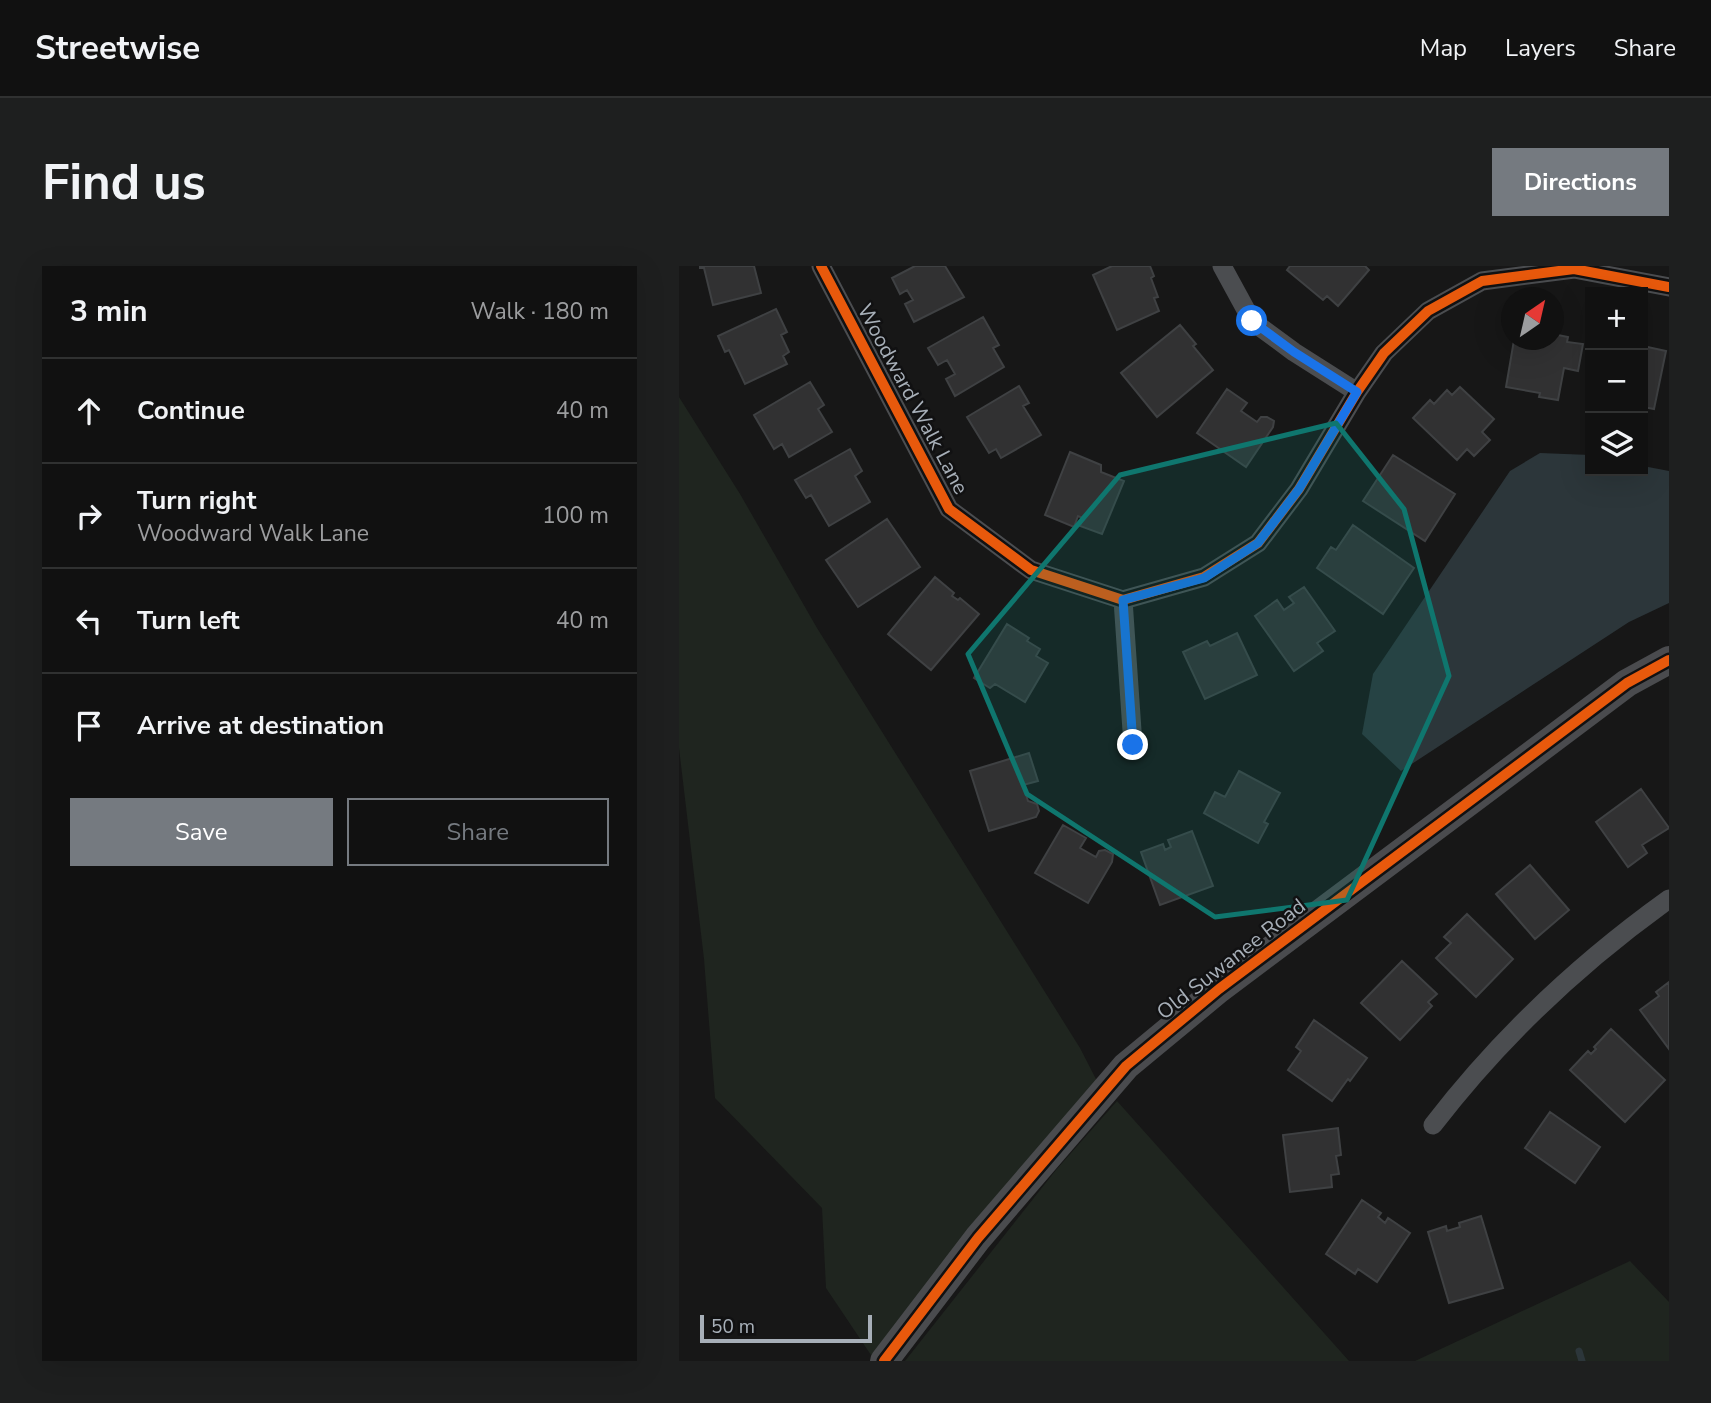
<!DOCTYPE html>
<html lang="en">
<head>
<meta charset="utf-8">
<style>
  body { margin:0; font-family:"Nunito Sans",sans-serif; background:#1e1f1f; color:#f1f3f6 }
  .controls { position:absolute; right:21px; top:21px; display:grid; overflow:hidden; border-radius:0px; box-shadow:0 7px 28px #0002 }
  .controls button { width:63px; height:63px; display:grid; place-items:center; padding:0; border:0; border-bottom:2px solid #303131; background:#111; color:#f1f3f6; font:35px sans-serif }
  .compass { position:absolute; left:822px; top:21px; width:63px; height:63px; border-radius:50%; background:#111; box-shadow:0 7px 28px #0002; rotate:34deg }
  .scale { position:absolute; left:21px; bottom:18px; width:172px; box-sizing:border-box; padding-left:7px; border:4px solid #a7afb8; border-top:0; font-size:19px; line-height:24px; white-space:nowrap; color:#a7afb8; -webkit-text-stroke:5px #111112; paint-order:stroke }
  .stop { position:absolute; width:21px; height:21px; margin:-16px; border:5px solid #1a73e8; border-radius:50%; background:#fff }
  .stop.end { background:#1a73e8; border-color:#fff; box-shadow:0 2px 7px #0008 }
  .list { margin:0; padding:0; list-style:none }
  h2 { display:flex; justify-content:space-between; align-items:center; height:91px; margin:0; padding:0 28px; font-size:30px }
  h2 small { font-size:23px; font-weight:400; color:#9c9d9f }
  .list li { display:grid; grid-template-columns:46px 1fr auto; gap:21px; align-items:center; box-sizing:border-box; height:105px; padding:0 28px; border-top:2px solid #303131 }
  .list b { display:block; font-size:26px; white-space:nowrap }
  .list p { margin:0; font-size:23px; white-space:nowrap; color:#9c9d9f }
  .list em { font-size:23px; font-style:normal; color:#9c9d9f }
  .actions { display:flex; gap:14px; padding:21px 28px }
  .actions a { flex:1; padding:16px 0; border:2px solid #757a80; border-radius:0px; text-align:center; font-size:24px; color:#757a80 }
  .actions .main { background:#757a80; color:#fff }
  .icon { flex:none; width:38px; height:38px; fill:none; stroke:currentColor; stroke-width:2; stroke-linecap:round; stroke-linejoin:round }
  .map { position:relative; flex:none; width:990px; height:1095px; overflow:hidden; border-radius:0px }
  header { display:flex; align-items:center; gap:42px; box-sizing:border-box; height:98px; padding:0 35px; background:#111; border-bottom:2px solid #303131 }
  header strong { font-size:33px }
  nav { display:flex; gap:38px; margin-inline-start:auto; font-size:24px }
  .intro { display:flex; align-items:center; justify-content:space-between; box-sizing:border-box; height:168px; padding:0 42px }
  h1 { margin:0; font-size:49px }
  .button { padding:18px 32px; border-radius:0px; background:#757a80; color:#fff; font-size:24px; font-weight:700 }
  main { display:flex; gap:42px; padding:0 42px }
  aside { flex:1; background:#111; border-radius:0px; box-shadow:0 7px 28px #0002 }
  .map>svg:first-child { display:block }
  .green { fill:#1f251f }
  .water { fill:#2c363a }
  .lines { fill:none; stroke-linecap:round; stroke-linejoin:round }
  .stream { stroke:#2c363a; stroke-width:7 }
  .building { fill:#313132; stroke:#3f4143; stroke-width:2 }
  .street { stroke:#4b4d50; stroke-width:19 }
  .secondary { stroke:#4a4b4e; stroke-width:28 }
  .cycleway-casing { stroke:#111112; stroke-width:15 }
  .cycleway { stroke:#e8590c; stroke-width:10 }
  .route { stroke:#1a73e8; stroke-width:9 }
  .marked { fill:#0f766e; fill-opacity:0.2; stroke:#0f766e; stroke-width:5; stroke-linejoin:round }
  .labels { text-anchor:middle; stroke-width:5; stroke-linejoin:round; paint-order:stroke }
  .street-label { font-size:21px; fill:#a7afb8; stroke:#111112 }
</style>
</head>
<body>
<header>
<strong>Streetwise</strong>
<nav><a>Map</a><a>Layers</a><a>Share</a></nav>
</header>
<div class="intro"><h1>Find us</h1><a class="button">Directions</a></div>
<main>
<aside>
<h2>3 min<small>Walk · 180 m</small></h2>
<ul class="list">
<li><svg class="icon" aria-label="ahead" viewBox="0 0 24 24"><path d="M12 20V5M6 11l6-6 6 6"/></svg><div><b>Continue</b></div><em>40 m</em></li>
<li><svg class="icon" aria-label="right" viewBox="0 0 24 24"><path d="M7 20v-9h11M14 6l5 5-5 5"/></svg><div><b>Turn right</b><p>Woodward Walk Lane</p></div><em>100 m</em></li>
<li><svg class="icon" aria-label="left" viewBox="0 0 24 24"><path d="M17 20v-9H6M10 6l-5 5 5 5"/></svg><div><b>Turn left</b></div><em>40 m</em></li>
<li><svg class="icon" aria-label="arrive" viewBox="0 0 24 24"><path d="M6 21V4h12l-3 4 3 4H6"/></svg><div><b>Arrive at destination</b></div></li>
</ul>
<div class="actions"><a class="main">Save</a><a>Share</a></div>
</aside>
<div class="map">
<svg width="990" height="1095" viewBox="0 0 990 1095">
  <rect width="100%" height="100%" fill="#171717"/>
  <path class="green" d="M0 131 61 228 138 362 401 782 419 817 194 1092 147 1022 143 942 36 832 25 693 0 482Z
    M438 835 670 1095H226L377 904Z
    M951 995 990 1036V1095H736Z"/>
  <path class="water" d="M861 187 911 189V205H964V200L990 205V337L950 356 722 505 683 468 694 408 831 205Z"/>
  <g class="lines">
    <path class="stream" d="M900 1085 903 1095"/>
  </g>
  <path class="building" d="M21 0H75L82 27 34 39 25 2H21Z
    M236 0H266L285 31 235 56 226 38 234 34 228 24 221 28 213 12Z
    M433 0H471L475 10 472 12 479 31 475 32 480 45 438 64 414 9Z
    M611 0H686L690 4 659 40 648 30 644 34 608 4Z
    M97 43 108 66 102 69 110 86 104 90 108 98 66 118 50 84 46 86 39 70Z
    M304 51 320 79 314 82 325 101 276 130 267 113 276 108 268 94 259 99 249 82Z
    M501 59 517 78 514 80 534 104 478 151 442 107Z
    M874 68 889 71 888 76 904 78 899 105 885 102 879 134 860 131 861 127 827 121 835 74 866 78 867 74H874Z
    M964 80 987 85 975 143 964 141Z
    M131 116 145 139 139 143 153 166 110 191 103 178 95 183 75 149Z
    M340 120 350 137 344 140 362 169 322 192 317 183 310 187 288 151Z
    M781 121 815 153 803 166 811 174 795 190 788 183 778 194 734 152 751 134 755 138 768 124 773 129Z
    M548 123 568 137 562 145 578 156 582 151H588L595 155 594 161 567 201 518 167Z
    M171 183 183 205 176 210 191 236 150 260 132 229 127 232 116 214Z
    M391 186 422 199V206L445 215 423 268 401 260 404 252 399 250 395 261 366 249Z
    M714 189 776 228 746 275 684 235Z
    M208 253 241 301 179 341 147 294Z
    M674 259 735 302 704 348 638 302 652 281 657 284Z
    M256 311 275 327 273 330 279 334 281 332 300 348 252 404 209 368Z
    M625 321 656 365 638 377 644 385 615 405 576 350 598 334 605 344 615 337 610 331Z
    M328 358 350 372 348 375 361 383 357 390 369 397 346 436 316 418 311 422 295 412Z
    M558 367 578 409 526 433 504 386 528 375 531 380Z
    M350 487 359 515 344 519 349 535 358 538 360 545 357 551 310 565 291 505Z
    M560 505 601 527 585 556 589 558 579 577 525 547 536 526 546 531Z
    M962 523 990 562 963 579 968 587 949 601 917 556Z
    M384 559 407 572 401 582 417 591 420 585 426 584 434 588 433 596 409 637 356 607Z
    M513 565 534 620 481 639 462 586 484 578 486 584 492 581 489 574Z
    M851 599 890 644 856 673 817 628Z
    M788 648 834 693 797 731 757 692 772 677 765 671Z
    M723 695 758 728 749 736 753 740 721 774 682 737Z
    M990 716V783L961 744 980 730 977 726Z
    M635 754 688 792 671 815 669 813 653 835 609 804 622 785 617 781Z
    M932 763 986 814 946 856 891 804 909 785 912 788 917 783 915 781Z
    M871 846 921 881 896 917 846 882Z
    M659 862 662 889 657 890 660 908 652 909 653 921 611 926 604 869Z
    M683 934 702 947 699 951 706 957 709 952 731 967 698 1016 679 1003 676 1008 647 988Z
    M802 950 824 1022 770 1037 749 966 767 960 768 965 781 961 780 957Z"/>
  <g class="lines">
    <path class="street" d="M142 0 270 243 352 304 444 334 525 311 579 277 620 223 678 126 705 87 749 45 803 15 895 3 990 21
      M543 0 573 55 615 86 678 126
      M444 334 454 479
      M754 859C821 772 902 696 990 633"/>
    <path class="secondary" d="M205 1095 299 972 447 800 540 723 811 520 948 417 990 394"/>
    <g class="cycleway-casing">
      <path id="cycleway" d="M142 0 270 243 352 304 444 334 525 311 579 277 620 223 678 126 705 87 749 45 803 15 895 3 990 21
        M205 1095 299 972 447 800 540 723 811 520 948 417 990 394"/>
    </g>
    <use href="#cycleway" class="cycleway"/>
  </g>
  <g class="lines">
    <path class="route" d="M454 479 444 334 525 312 579 277 620 223 678 126 615 86 573 55"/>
  </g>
  <path class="marked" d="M657 157 725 243 770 410 668 634 536 651 348 528 289 388 441 209Z"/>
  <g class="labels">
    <g class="street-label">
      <text transform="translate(234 133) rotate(62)" y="7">Woodward Walk Lane</text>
      <text transform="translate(552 693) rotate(-38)" y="7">Old Suwanee Road</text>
    </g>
  </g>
</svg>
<div class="controls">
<button>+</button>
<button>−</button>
<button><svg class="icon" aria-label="layers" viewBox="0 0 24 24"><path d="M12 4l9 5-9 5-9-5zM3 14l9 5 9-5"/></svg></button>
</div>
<svg class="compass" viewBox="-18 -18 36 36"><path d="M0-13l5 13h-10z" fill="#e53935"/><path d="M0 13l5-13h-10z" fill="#9c9d9f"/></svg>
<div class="scale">50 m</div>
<div class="stop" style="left:573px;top:55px"></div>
<div class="stop end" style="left:454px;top:479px"></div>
</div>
</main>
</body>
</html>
